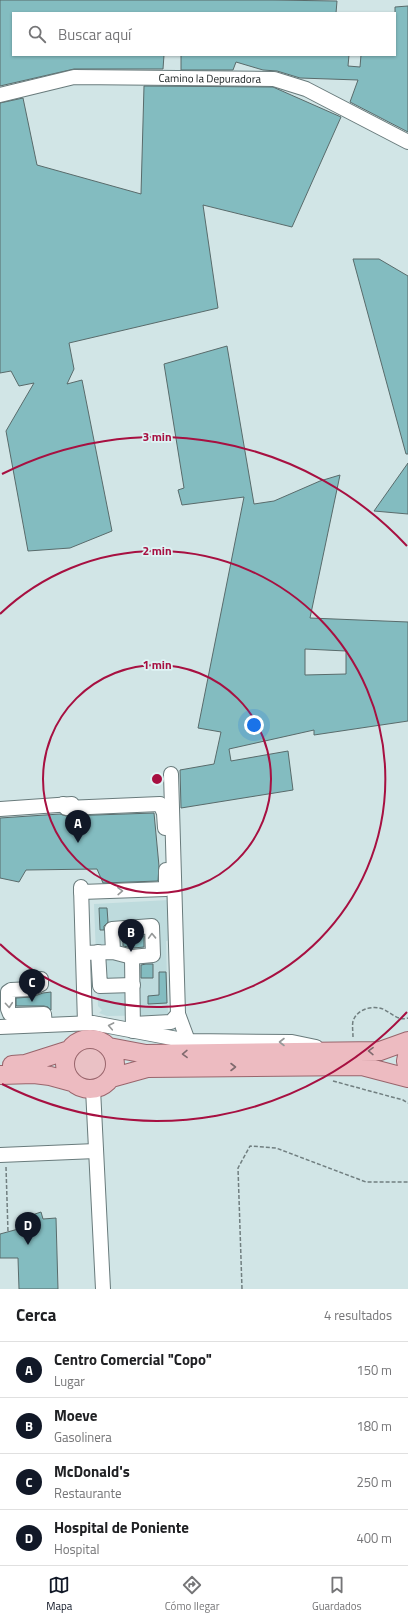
<!DOCTYPE html>
<html lang="es">
<head>
<meta charset="utf-8">
<style>
  body { margin:0; font-family:"Titillium Web",sans-serif; background:#f6f6f6; color:#202124 }
  .you { position:absolute; left:254px; top:725px; width:14px; height:14px; margin:-10px; border:3px solid #fff; border-radius:50%; background:#1a73e8; box-shadow:0 0 0 6px #1a73e833 }
  .badge { display:grid; place-items:center; width:26px; height:26px; border-radius:50%; background:#111827; color:#fff; font-size:13px; font-weight:700 }
  .pin { position:absolute; translate:-50% -33px; filter:drop-shadow(0 1px 2px #0008) }
  .pin::after { content:''; position:absolute; top:21px; width:14px; height:12px; background:inherit; clip-path:polygon(0 0,100% 0,50% 100%) }
  .list { margin:0; padding:0; list-style:none }
  h2 { display:flex; justify-content:space-between; align-items:center; height:52px; margin:0; padding:0 16px; font-size:17px }
  h2 small { font-size:13px; font-weight:400; color:#757577 }
  .list li { display:grid; grid-template-columns:26px 1fr auto; gap:12px; align-items:center; box-sizing:border-box; height:56px; padding:0 16px; border-top:1px solid #e0e0e0 }
  .list b { display:block; font-size:15px; white-space:nowrap }
  .list p { margin:0; font-size:13px; white-space:nowrap; color:#757577 }
  .list em { font-size:13px; font-style:normal; color:#757577 }
  .icon { flex:none; width:22px; height:22px; fill:none; stroke:currentColor; stroke-width:2; stroke-linecap:round; stroke-linejoin:round }
  .map { position:relative; flex:none; width:408px; height:1289px; overflow:hidden }
  .search { position:absolute; background:#fff; box-shadow:0 1px 3px #0004; left:12px; right:12px; top:12px; height:44px; display:flex; align-items:center; gap:10px; box-sizing:border-box; padding:0 14px; border-radius:0px; color:#757577; font-size:15px }
  .sheet { height:276px; background:#fff }
  nav { display:flex; justify-content:space-around; align-items:center; box-sizing:border-box; height:56px; border-top:1px solid #e0e0e0; background:#fff; font-size:11px; color:#757577 }
  nav a { display:grid; justify-items:center; gap:2px }
  nav .on { color:#111827 }
  .map>svg:first-child { display:block }
  .built { fill:#bedbdd }
  .green { fill:#eac1c5 }
  .building { fill:#83bcc0; stroke:#596b6b; fill-rule:evenodd }
  .lines { fill:none; stroke-linecap:round; stroke-linejoin:round }
  .minor-casing { stroke:#697b7c; stroke-width:16 }
  .major-casing { stroke:#99656c; stroke-width:20 }
  .path { stroke:#717f80; stroke-width:1.5; stroke-dasharray:4 2; stroke-linecap:butt }
  .minor { stroke:#fff; stroke-width:14 }
  .major { stroke:#edbbc1; stroke-width:18 }
  .oneway { stroke:#959898 }
  .oneway2 { stroke:#806a6e }
  .ring { fill:none; stroke:#a71041; stroke-width:2 }
  .labels { text-anchor:middle; stroke-width:3.5; stroke-linejoin:round; paint-order:stroke }
  .street-label { font-size:11px; fill:#131a1b; stroke:#def3f4 }
  .centre { fill:#a71041; stroke:#def3f4; stroke-width:2 }
  .ring-label { font-size:12px; text-anchor:middle; font-weight:bold; fill:#a71041; stroke:#def3f4; stroke-width:3.5; stroke-linejoin:round; paint-order:stroke }
</style>
</head>
<body>
<div class="map">
<svg width="408" height="1289" viewBox="0 0 408 1289">
  <rect width="100%" height="100%" fill="#d1e5e6"/>
  <path class="built" d="M169 900 170 940 166 941 168 1015 107 1016 99 1013 102 1010 98 1006 94 904Z"/>
  <path class="green" d="M69 1064a21 21 0 1 1 42 0a21 21 0 1 1-42 0Z"/>
  <path class="building" d="M0 0H273L337 1 336 13H13V55H164L163 69H74L0 86Z
    M408 6V132L350 102 358 80 300 78 277 71 263 70 236 62 233 70H181V55H349L348 66 360 67 361 55H395V7Z
    M144 86 273 87 341 117 292 227 203 205 218 308 69 343 74 369 67 384 82 380 112 531 70 548 28 551 6 431 34 383 19 386 11 371 0 373V103L23 98 37 165 141 194Z
    M353 259H379L408 276V454H406Z
    M227 346 254 504 274 501 320 481 340 475 310 618 408 622V721L314 735V730L229 749 231 761 288 751 293 790 181 808 180 770 214 764 221 732 198 728 244 497 182 505 178 490 184 488 164 364ZM305 649 346 651V674L305 675Z
    M408 463V514L374 511Z
    M154 813 159 866 158 881 103 883 97 869 26 870 19 882 0 878V818L60 814 66 816Z
    M99 908H107L108 922 104 926V930H100Z
    M144 936V947L133 948 123 946V937Z
    M146 964H153V978H141V965Z
    M159 972H166L167 1003 148 1004V996L159 995Z
    M51 992V1010L48 1007 44 1006H16V998L32 997 43 993Z
    M41 1212 43 1219 56 1218 58 1289H19L18 1258H0V1234L22 1228 26 1217Z"/>
  <g class="lines">
    <g class="minor-casing">
      <g id="minor">
        <path id="s1" d="M0 95 74 77 274 79 306 89 408 142"/>
        <path d="M171 774 178 1014 188 1041"/>
        <path d="M63 804 66 808 160 804 164 813 165 828"/>
        <path d="M0 809 72 804"/>
        <path d="M81 887 85 1023"/>
        <path d="M81 892 166 889V870"/>
        <path d="M98 952 100 986 133 985"/>
        <path d="M83 953 113 952 132 957 153 955 152 926 112 929 113 952"/>
        <path d="M132 957 133 1031"/>
        <path d="M41 979V984L31 989 11 990 8 992V1009L10 1014 14 1015 44 1014 45 1025"/>
        <path d="M133 1024 171 1022 178 1014"/>
        <path d="M0 1027 93 1023 188 1041 292 1042 316 1047"/>
        <path d="M93 1089 103 1289"/>
        <path d="M0 1155 96 1151"/>
      </g>
    </g>
    <g class="major-casing">
      <path id="major" d="M65 1064a25 25 0 1 1 50 0a25 25 0 1 1-50 0Z
        M109 1047 146 1054 380 1051 408 1041
        M408 1051 406 1061 408 1071
        M12 1065 25 1064 69 1050
        M0 1075 34 1074 50 1076 72 1082
        M111 1078 147 1068 362 1066 408 1078"/>
    </g>
    <path class="path" d="M353 1037C353 1032 352 1026 353 1021 357 1009 374 1004 385 1010 392 1014 399 1021 408 1018
      M333 1081 403 1100 408 1103
      M6 1167 8 1232
      M242 1289 238 1168 250 1146 276 1148 366 1182H408"/>
    <use href="#minor" class="minor"/>
    <use href="#major" class="major"/>
  </g>
  <defs><path id="oneway-chevron" d="M-2-3.5L2.5 0L-2 3.5" fill="none" stroke-width="1.6" stroke-linecap="round" stroke-linejoin="round"/></defs>
  <g class="oneway">
    <use href="#oneway-chevron" transform="translate(120 891) rotate(-2)"/>
    <use href="#oneway-chevron" transform="translate(152 936) rotate(-92)"/>
    <use href="#oneway-chevron" transform="translate(9 1005) rotate(85)"/>
    <use href="#oneway-chevron" transform="translate(111 1026) rotate(-169)"/>
    <use href="#oneway-chevron" transform="translate(282 1042) rotate(-180)"/>
  </g>
  <g class="oneway2">
    <use href="#oneway-chevron" transform="translate(371 1051) rotate(-179)"/>
    <use href="#oneway-chevron" transform="translate(185 1054) rotate(179)"/>
    <use href="#oneway-chevron" transform="translate(233 1067)"/>
  </g>
  <g class="ring">
    <circle cx="157" cy="779" r="114"/>
    <path d="M0 614A228 228 0 1 1 0 944"/>
    <path d="M407 1012A342 342 0 0 1 2 1084M2 474A342 342 0 0 1 407 546"/>
  </g>
  <g class="labels">
    <g class="street-label">
      <text dy="4" stroke="none"><textPath href="#s1" startOffset="212">Camino la Depuradora</textPath></text>
    </g>
  </g>
  <circle cx="157" cy="779" r="6" class="centre"/>
  <g class="ring-label">
    <text x="157" y="441">3 min</text>
    <text x="157" y="555">2 min</text>
    <text x="157" y="669">1 min</text>
  </g>
</svg>
<div class="you"></div>
<div class="pin badge" style="left:78px;top:843px">A</div>
<div class="pin badge" style="left:131px;top:952px">B</div>
<div class="pin badge" style="left:32px;top:1002px">C</div>
<div class="pin badge" style="left:28px;top:1245px">D</div>
<div class="search"><svg class="icon" aria-label="search" viewBox="0 0 24 24"><circle cx="10" cy="10" r="6"/><path d="M15 15l6 6"/></svg>Buscar aquí</div>
</div>
<section class="sheet">
<h2>Cerca<small>4 resultados</small></h2>
<ul class="list">
<li><span class="badge">A</span><div><b>Centro Comercial &quot;Copo&quot;</b><p>Lugar</p></div><em>150 m</em></li>
<li><span class="badge">B</span><div><b>Moeve</b><p>Gasolinera</p></div><em>180 m</em></li>
<li><span class="badge">C</span><div><b>McDonald's</b><p>Restaurante</p></div><em>250 m</em></li>
<li><span class="badge">D</span><div><b>Hospital de Poniente</b><p>Hospital</p></div><em>400 m</em></li>
</ul>
</section>
<nav>
<a class="on"><svg class="icon" aria-label="map" viewBox="0 0 24 24"><path d="M3 6l6-2 6 2 6-2v14l-6 2-6-2-6 2zM9 4v14M15 6v14"/></svg>Mapa</a>
<a><svg class="icon" aria-label="directions" viewBox="0 0 24 24"><path d="M12 3l9 9-9 9-9-9zM9 14v-3h6M13 9l2 2-2 2"/></svg>Cómo llegar</a>
<a><svg class="icon" aria-label="saved" viewBox="0 0 24 24"><path d="M7 4h10v16l-5-4-5 4z"/></svg>Guardados</a>
</nav>
</body>
</html>
